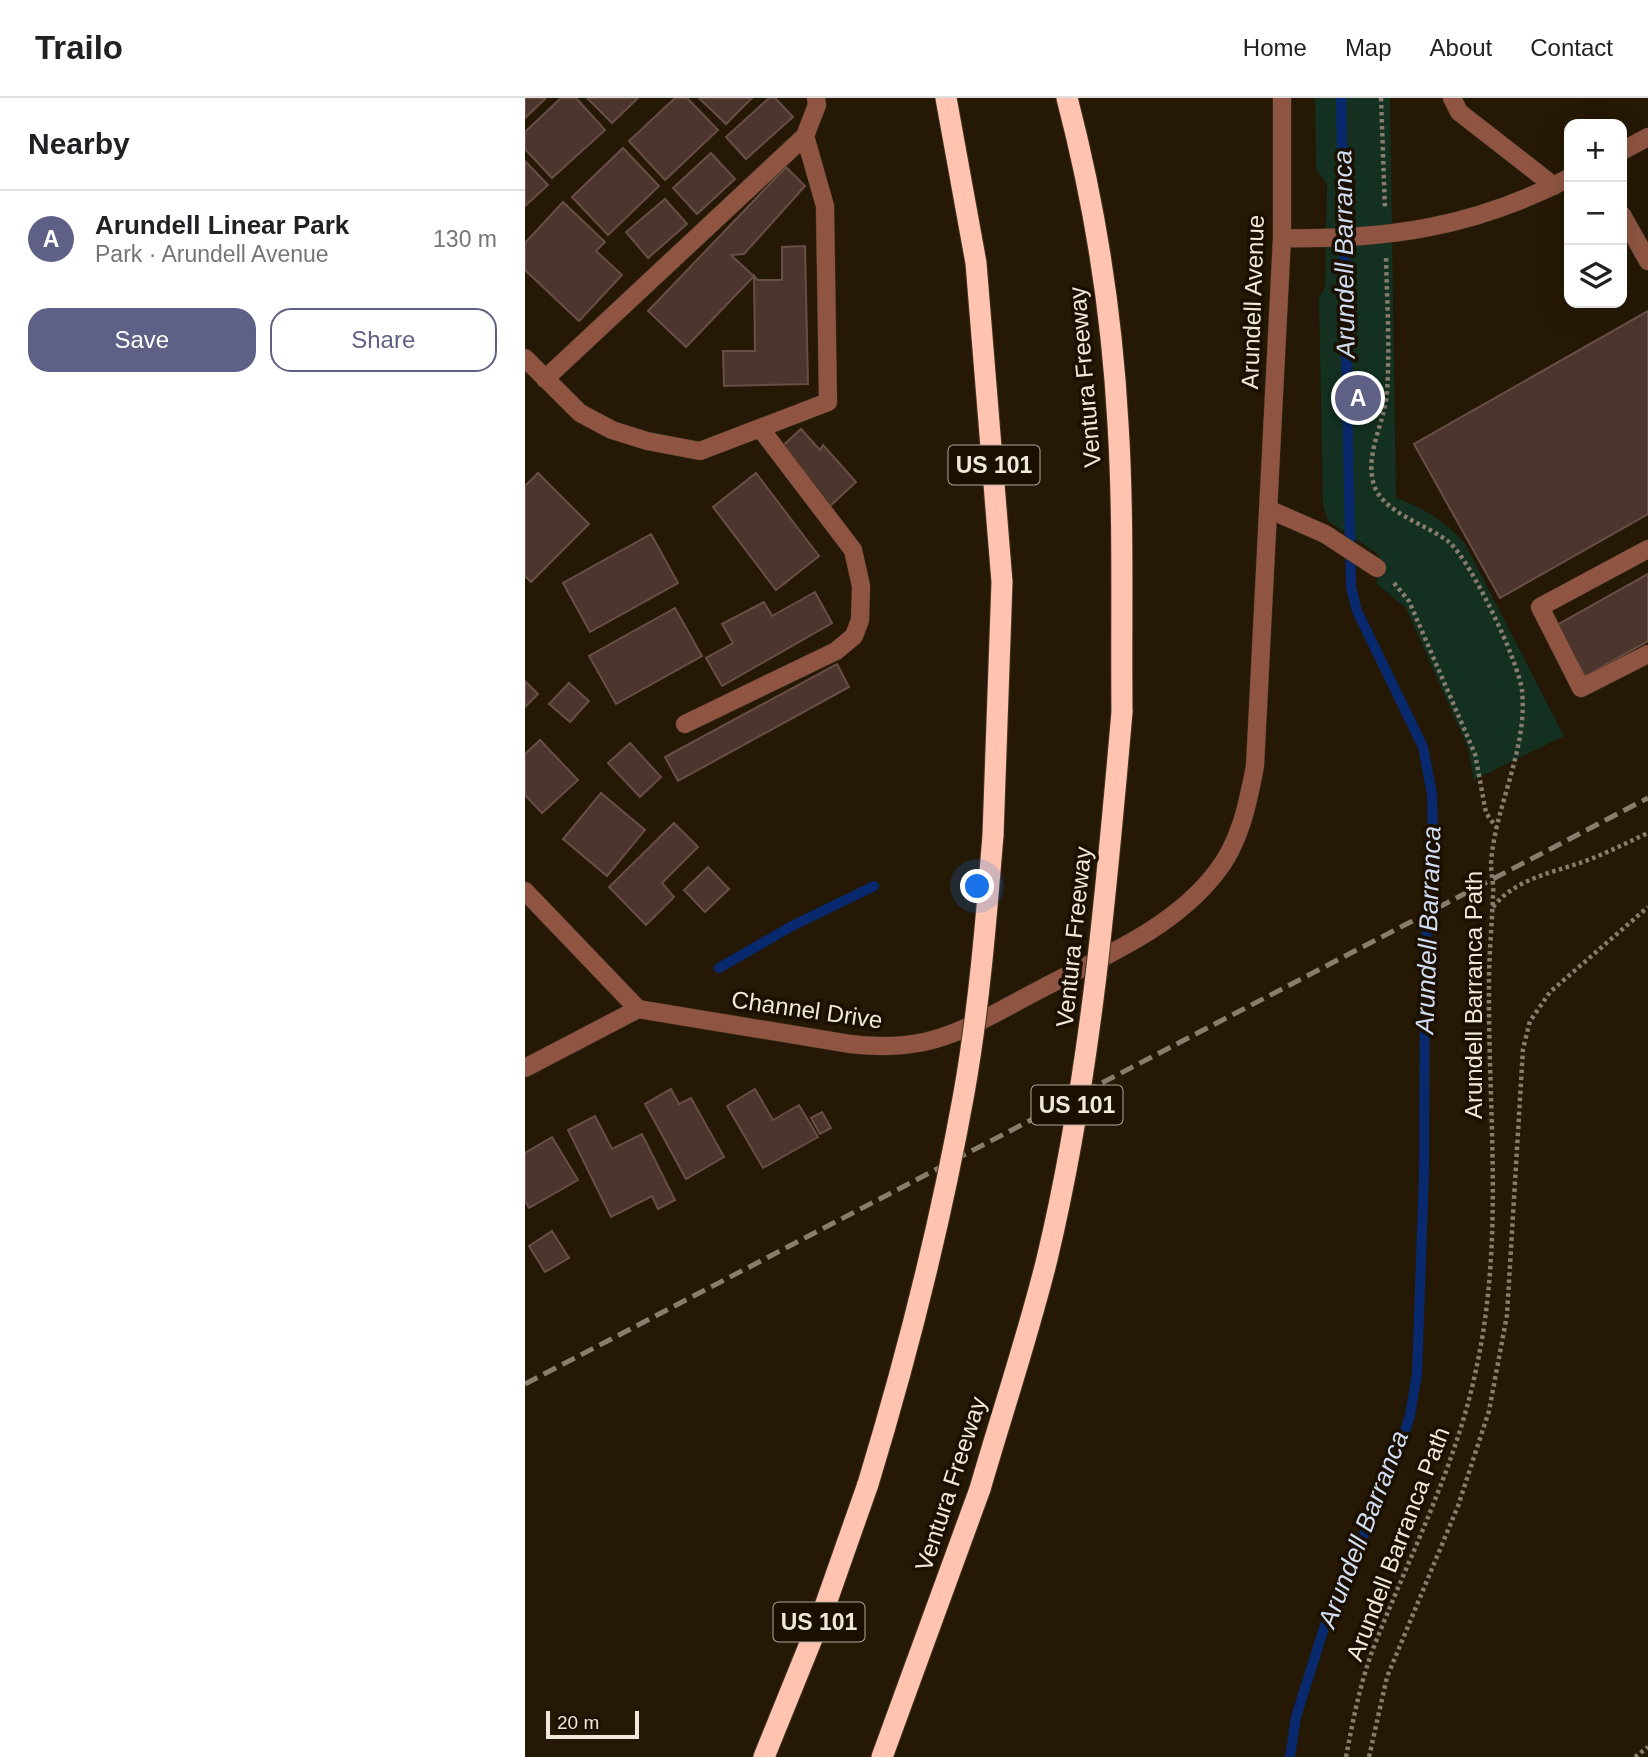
<!DOCTYPE html>
<html lang="en">
<head>
<meta charset="utf-8">
<style>
  body { margin:0; font-family:Arial,sans-serif; background:#f2f2f2; color:#202124 }
  .controls { position:absolute; right:21px; top:21px; display:grid; overflow:hidden; border-radius:14px; box-shadow:0 7px 28px #0002 }
  .controls button { width:63px; height:63px; display:grid; place-items:center; padding:0; border:0; border-bottom:2px solid #e0e0e0; background:#fff; color:#202124; font:35px sans-serif }
  .scale { position:absolute; left:21px; bottom:18px; width:93px; box-sizing:border-box; padding-left:7px; border:4px solid #f1e8dc; border-top:0; font-size:19px; line-height:24px; white-space:nowrap; color:#f1e8dc; -webkit-text-stroke:5px #1b0f00; paint-order:stroke }
  .you { position:absolute; left:453px; top:789px; width:24px; height:24px; margin:-18px; border:5px solid #fff; border-radius:50%; background:#1a73e8; box-shadow:0 0 0 10px #1a73e833 }
  .badge { display:grid; place-items:center; width:46px; height:46px; border-radius:50%; background:#5e6185; color:#fff; font-size:23px; font-weight:700 }
  .pin { position:absolute; translate:-50% -50%; border:4px solid #fff; box-shadow:0 2px 7px #0006 }
  .list { margin:0; padding:0; list-style:none }
  h2 { display:flex; justify-content:space-between; align-items:center; height:91px; margin:0; padding:0 28px; font-size:30px }
  h2 small { font-size:23px; font-weight:400; color:#757577 }
  .list li { display:grid; grid-template-columns:46px 1fr auto; gap:21px; align-items:center; box-sizing:border-box; height:98px; padding:0 28px; border-top:2px solid #e0e0e0 }
  .list b { display:block; font-size:26px; white-space:nowrap }
  .list p { margin:0; font-size:23px; white-space:nowrap; color:#757577 }
  .list em { font-size:23px; font-style:normal; color:#757577 }
  .actions { display:flex; gap:14px; padding:21px 28px }
  .actions a { flex:1; padding:16px 0; border:2px solid #5e6185; border-radius:21px; text-align:center; font-size:24px; color:#5e6185 }
  .actions .main { background:#5e6185; color:#fff }
  .icon { flex:none; width:38px; height:38px; fill:none; stroke:currentColor; stroke-width:2; stroke-linecap:round; stroke-linejoin:round }
  .map { position:relative; flex:none; width:1123px; height:1659px; overflow:hidden }
  header { display:flex; align-items:center; gap:42px; box-sizing:border-box; height:98px; padding:0 35px; background:#fff; border-bottom:2px solid #e0e0e0 }
  header strong { font-size:33px }
  nav { display:flex; gap:38px; margin-inline-start:auto; font-size:24px }
  main { display:flex }
  aside { flex:1; background:#fff }
  .map>svg:first-child { display:block }
  .green { fill:#133021 }
  .lines { fill:none; stroke-linecap:round; stroke-linejoin:round }
  .stream { stroke:#08296e; stroke-width:10 }
  .building { fill:#4c352d; stroke:#684e46; stroke-width:2 }
  .minor-casing { stroke:#423523; stroke-width:19 }
  .highway-casing { stroke:#423523; stroke-width:23 }
  .path { stroke:#877c6d; stroke-width:4.5; stroke-dasharray:3.5 3.5; stroke-linecap:butt }
  .minor { stroke:#8f5542; stroke-width:18 }
  .highway { stroke:#ffc3b0; stroke-width:21 }
  .rail { stroke:#897e6e; stroke-width:5; stroke-dasharray:14 7; stroke-linecap:butt }
  .highway-bridge-casing { stroke:#423523; stroke-width:23; stroke-linecap:butt }
  .highway-bridge { stroke:#ffc3b0; stroke-width:21 }
  .labels { text-anchor:middle; stroke-width:7; stroke-linejoin:round; paint-order:stroke }
  .shield { fill:#1b0f00; stroke:#b1a79a; stroke-width:2 }
  .shield-label { font-size:23px; font-weight:bold; fill:#f1e8dc }
  .street-label { font-size:24px; fill:#f1e8dc; stroke:#1b0f00 }
  .water-label { font-size:26px; font-style:italic; fill:#d1ddf2; stroke:#1b0f00 }
</style>
</head>
<body>
<header>
<strong>Trailo</strong>
<nav><a>Home</a><a>Map</a><a>About</a><a>Contact</a></nav>
</header>
<main>
<aside>
<h2>Nearby<small></small></h2>
<ul class="list">
<li><span class="badge">A</span><div><b>Arundell Linear Park</b><p>Park · Arundell Avenue</p></div><em>130 m</em></li>
</ul>
<div class="actions"><a class="main">Save</a><a>Share</a></div>
</aside>
<div class="map">
<svg width="1123" height="1659" viewBox="0 0 1123 1659">
  <rect width="100%" height="100%" fill="#251805"/>
  <path class="green" d="M790 0H865L871 400C899 410 920 423 940 446L1039 638 949 682 943 650 881 510 852 486 853 456 803 423 798 406 794 200 800 190 802 86 791 71Z"/>
  <g class="lines">
    <path class="stream" d="M194 870 267 828 349 788
      M765 1659 771 1619 799 1530 872 1359 885 1317 892 1276 899 1075 900 849 909 782 907 696 898 649 832 513 826 489 816 0"/>
  </g>
  <path class="building" d="M0 0H21L0 20Z
    M36 0H51L80 32 27 80 0 51V34Z
    M62 0H113L87 25Z
    M150 0H162L193 32 140 82 104 43Z
    M174 0H227L201 26Z
    M244 0H250L268 19 221 61 201 39Z
    M98 50 134 88 83 137 47 99Z
    M186 55 210 81 172 116 148 90Z
    M0 63 23 87 0 108Z
    M261 69 280 88 219 156 206 157 233 182H257V149L280 148 283 286 199 288 198 253H230L229 178 161 249 123 213Z
    M140 101 162 126 123 160 101 134Z
    M38 104 80 144 71 153 97 177 54 223 0 172V145Z
    M1123 213V416L975 500 889 346Z
    M276 331 295 352 298 347 331 384 304 409 253 352Z
    M13 375 64 426 6 484 0 478V388Z
    M231 375 294 458 251 492 188 409Z
    M126 436 153 485 65 534 38 485Z
    M1123 476V543L1060 578 1032 527Z
    M290 494 307 525 197 588 181 560 208 545 197 526 239 504 247 518Z
    M150 510 177 558 91 606 64 558Z
    M312 566 324 589 153 683 140 659Z
    M0 583 13 596 0 609Z
    M44 585 64 603 45 624 24 606Z
    M15 642 53 682 17 715 0 697V656Z
    M105 645 136 679 115 699 83 665Z
    M76 695 120 732 82 778 38 741Z
    M149 725 173 749 137 785 149 799 121 827 84 789Z
    M183 769 204 791 180 814 159 792Z
    M146 991 154 1006 166 1000 199 1059 161 1081 120 1006Z
    M230 991 248 1022 274 1007 293 1039 238 1070 202 1008Z
    M297 1014 306 1030 295 1036 286 1020Z
    M70 1018 87 1051 117 1036 150 1102 133 1111 127 1098 86 1119 43 1032Z
    M27 1039 53 1082 4 1110 0 1103V1055Z
    M27 1133 44 1160 20 1174 4 1148Z"/>
  <g class="lines">
    <g class="minor-casing">
      <path id="minor" d="M927 0 934 14 1029 88
        M1097 53 1123 39
        M1097 117 1123 163
        M757 140C863 142 949 129 1044 80
        M0 260 55 315 87 332 122 343 175 353 303 304 300 108 280 38
        M20 281 280 38 292 7 291 0
        M743 411 800 436 852 470
        M1123 451 1015 509 1056 590 1123 556
        M160 626 311 553 329 538 335 522 336 488 328 452 235 330
        M0 793 113 911
        M0 970 113 911 325 946C349 949 374 949 399 944 440 935 477 911 514 892 576 859 646 832 690 776 715 746 723 705 730 668L757 140V0"/>
    </g>
    <g class="highway-casing">
      <path id="highway" d="M421 0 451 165 477 484 468 737
        M542 0C570 107 587 216 593 326 599 421 596 518 597 614
        M239 1659 299 1511 343 1386
        M357 1659 455 1391"/>
    </g>
    <path class="path" d="M856 0 860 111
      M869 485 884 503 950 656 961 715 971 729
      M968 809C992 779 1029 775 1063 762 1084 754 1103 744 1123 735
      M821 1659C828 1622 835 1586 848 1551 885 1456 932 1367 952 1267 979 1141 963 1013 964 885 964 856 967 826 968 797 969 787 966 776 966 765 970 708 1003 651 997 593 994 564 946 463 924 444 903 427 858 415 849 387 839 356 860 325 862 294 865 249 862 203 861 158
      M844 1659 862 1579 933 1408 964 1313 982 1217 998 951 1005 923 1025 894 1123 809
      M1110 1659 1123 1649"/>
    <use href="#minor" class="minor"/>
    <use href="#highway" class="highway"/>
    <path class="rail" d="M0 1286 1123 700"/>
    <g class="highway-bridge-casing">
      <path id="highway-bridge" d="M343 1386C382 1258 415 1128 439 995 454 910 461 824 468 737
        M455 1391C477 1315 503 1238 522 1161 565 981 581 797 597 614"/>
    </g>
    <use href="#highway-bridge" class="highway-bridge"/>
  </g>
  <g class="labels">
    <g class="shield">
      <rect x="423.5" y="347.5" width="91" height="39" rx="5"/>
      <rect x="506.5" y="987.5" width="91" height="39" rx="5"/>
      <rect x="248.5" y="1504.5" width="91" height="39" rx="5"/>
    </g>
    <g class="shield-label">
      <text x="469" y="375">US 101</text>
      <text x="552" y="1015">US 101</text>
      <text x="294" y="1532">US 101</text>
    </g>
    <g class="street-label">
      <text transform="translate(728 204) rotate(-88)" y="8">Arundell Avenue</text>
      <text transform="translate(560 279) rotate(-95)" y="8">Ventura Freeway</text>
      <text transform="translate(549 839) rotate(-84)" y="8">Ventura Freeway</text>
      <text transform="translate(949 897) rotate(-90)" y="8">Arundell Barranca Path</text>
      <text transform="translate(282 912) rotate(8)" y="8">Channel Drive</text>
      <text transform="translate(426 1386) rotate(-72)" y="8">Ventura Freeway</text>
      <text transform="translate(873 1446) rotate(-69)" y="8">Arundell Barranca Path</text>
    </g>
    <g class="water-label">
      <text transform="translate(819 156) rotate(-91)" y="9">Arundell Barranca</text>
      <text transform="translate(903 832) rotate(-88)" y="9">Arundell Barranca</text>
      <text transform="translate(838 1431) rotate(-69)" y="9">Arundell Barranca</text>
    </g>
  </g>
</svg>
<div class="controls">
<button>+</button>
<button>−</button>
<button><svg class="icon" aria-label="layers" viewBox="0 0 24 24"><path d="M12 4l9 5-9 5-9-5zM3 14l9 5 9-5"/></svg></button>
</div>
<div class="scale">20 m</div>
<div class="you"></div>
<div class="pin badge" style="left:833px;top:300px">A</div>
</div>
</main>
</body>
</html>
